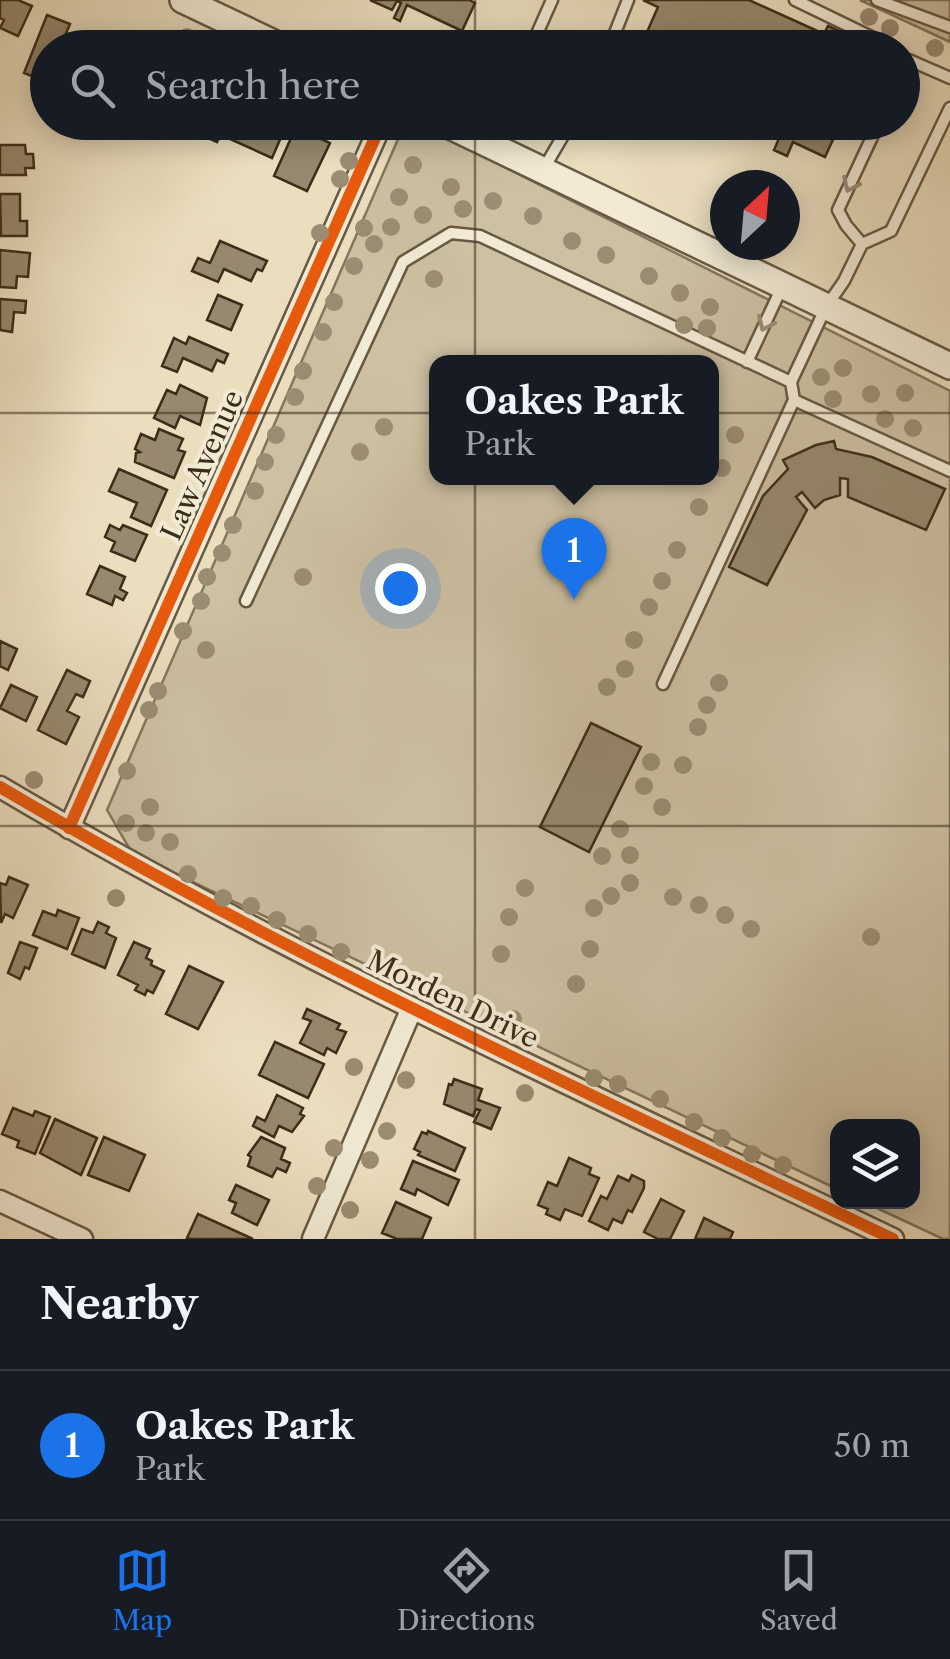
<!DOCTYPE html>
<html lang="en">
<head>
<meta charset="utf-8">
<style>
  body { margin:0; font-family:"Libre Caslon Text",serif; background:#20242c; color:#f1f3f6 }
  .controls { position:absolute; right:30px; bottom:30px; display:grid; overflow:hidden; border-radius:20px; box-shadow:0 5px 25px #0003 }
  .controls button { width:90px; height:90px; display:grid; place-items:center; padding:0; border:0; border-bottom:2px solid #363941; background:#171b24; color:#f1f3f6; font:50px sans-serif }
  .compass { position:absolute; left:710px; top:170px; width:90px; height:90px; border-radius:50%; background:#171b24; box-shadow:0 5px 25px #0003; rotate:26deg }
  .you { position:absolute; left:400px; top:588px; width:35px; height:35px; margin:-25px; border:8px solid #fff; border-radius:50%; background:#1a73e8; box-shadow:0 0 0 15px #1a73e833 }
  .badge { display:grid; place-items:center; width:65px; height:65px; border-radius:50%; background:#1a73e8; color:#fff; font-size:32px; font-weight:700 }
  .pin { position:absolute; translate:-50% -82px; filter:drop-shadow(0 2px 5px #0008) }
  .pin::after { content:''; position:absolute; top:52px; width:35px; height:30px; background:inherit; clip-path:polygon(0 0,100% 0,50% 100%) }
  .popup { position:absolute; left:429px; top:355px; width:290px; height:130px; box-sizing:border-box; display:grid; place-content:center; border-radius:20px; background:#171b24; filter:drop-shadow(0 2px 8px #0005); font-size:32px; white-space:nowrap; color:#9ea1a6 }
  .popup b { font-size:38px; color:#f1f3f6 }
  .popup::after { content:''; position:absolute; left:50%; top:100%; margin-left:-20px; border:20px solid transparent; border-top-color:#171b24 }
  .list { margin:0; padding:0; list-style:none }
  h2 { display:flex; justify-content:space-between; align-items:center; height:130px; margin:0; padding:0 40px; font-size:42px }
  h2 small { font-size:32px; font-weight:400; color:#9ea1a6 }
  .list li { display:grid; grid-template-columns:65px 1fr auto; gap:30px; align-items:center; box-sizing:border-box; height:150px; padding:0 40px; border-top:2px solid #363941 }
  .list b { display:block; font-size:38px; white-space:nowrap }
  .list p { margin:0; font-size:32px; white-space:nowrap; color:#9ea1a6 }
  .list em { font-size:32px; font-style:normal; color:#9ea1a6 }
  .icon { flex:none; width:55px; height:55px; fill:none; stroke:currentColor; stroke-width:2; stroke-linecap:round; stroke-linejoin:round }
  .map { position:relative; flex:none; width:950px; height:1239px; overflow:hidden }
  .search { position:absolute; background:#171b24; box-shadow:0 5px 25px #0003; left:30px; right:30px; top:30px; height:110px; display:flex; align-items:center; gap:25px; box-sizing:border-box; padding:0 35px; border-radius:55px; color:#9ea1a6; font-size:38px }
  .sheet { height:280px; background:#171b24 }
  nav { display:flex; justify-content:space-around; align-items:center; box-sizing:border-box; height:140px; border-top:2px solid #363941; background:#171b24; font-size:28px; color:#9ea1a6 }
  nav a { display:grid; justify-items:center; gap:5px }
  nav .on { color:#1a73e8 }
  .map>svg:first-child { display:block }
  .green { fill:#cdc0a3; stroke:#84765e; stroke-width:2.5; fill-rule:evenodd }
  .building { fill:#97896f; stroke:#3c2d19; stroke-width:2.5 }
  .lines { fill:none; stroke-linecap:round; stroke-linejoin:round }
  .service-casing { stroke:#685942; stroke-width:15 }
  .minor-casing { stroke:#685942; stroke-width:25 }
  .tertiary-casing { stroke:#685942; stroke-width:30 }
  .service { stroke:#f2ead5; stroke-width:10 }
  .minor { stroke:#f2ead5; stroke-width:20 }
  .tertiary { stroke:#f2ead5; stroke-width:25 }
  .cycleway-casing { stroke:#f2ead5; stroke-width:19 }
  .cycleway { stroke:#e8590c; stroke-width:12 }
  .tree { fill:#9b8d73 }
  .oneway { stroke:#978c77 }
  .grid { fill:none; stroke:#3c2d19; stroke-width:2.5; stroke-opacity:0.55 }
  .labels { text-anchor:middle; stroke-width:8; stroke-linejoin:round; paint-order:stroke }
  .street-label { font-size:28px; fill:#3c2d19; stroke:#f2ead5 }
</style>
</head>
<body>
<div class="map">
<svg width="950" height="1239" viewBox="0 0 950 1239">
  <rect width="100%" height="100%" fill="#ebdebf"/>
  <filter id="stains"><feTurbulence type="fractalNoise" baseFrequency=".002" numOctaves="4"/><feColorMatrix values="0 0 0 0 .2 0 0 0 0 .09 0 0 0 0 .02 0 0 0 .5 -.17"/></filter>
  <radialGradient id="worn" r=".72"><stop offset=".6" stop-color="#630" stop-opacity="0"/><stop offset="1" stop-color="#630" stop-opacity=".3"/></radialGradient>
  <path class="green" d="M860 0H950V42Z
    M405 123H417L950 391V1239H943L864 1202H912V1126H838L837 1189 132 853 107 810ZM436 362H712V478H436Z"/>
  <path class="building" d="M0 0H18L32 6 18 36 0 28 4 20 0 18Z
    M370 0H469L475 3 462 31 407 5 400 21 394 18 401 3 397 1 392 10Z
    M643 0H749L824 34 828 26 846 34 842 43 850 46 853 39 873 48H713L704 43 702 48H640L658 7Z
    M47 15 70 24 61 45 66 48H48V73L42 80 24 73Z
    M202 122H227L217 142 204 136 208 126Z
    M235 122 257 126 258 122H272L285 128 272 158 228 138Z
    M764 122H841L825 157 793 142 787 156 774 150 780 136 762 127Z
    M296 127 330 143 307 191 274 176Z
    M0 145H25L26 154H33L34 168H25L26 175H0Z
    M0 194H20V221H27V236H1Z
    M220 241 267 261 262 271 257 269 251 281 224 269 218 282 192 271 198 258 210 263Z
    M0 250 30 253 28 277 17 276 16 288 0 287Z
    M218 295 242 305 231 330 207 320Z
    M0 299 26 301 25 313 14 312 12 332 0 330Z
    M189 337 228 354 224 363 217 360 212 371 183 358 177 372 162 366 174 338 186 344Z
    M180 385 207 398 200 425 180 416 175 428 154 418 167 390 176 394Z
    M159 429 183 439 178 450 185 452 174 478 135 462 136 453 140 452 135 449 141 434 155 440Z
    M834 441 836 449 872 457 945 489 926 530 848 497V479L840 478V495L824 500 815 508 802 492 796 497 807 510 767 585 729 567 763 496 788 469 783 460 816 445Z
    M119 469 167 490 151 526 131 517 137 503 109 491Z
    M110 525 120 530 123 525 147 535 135 561 111 551 115 542 105 537Z
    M100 566 125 577 120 589 127 593 123 600 115 596 112 605 87 594Z
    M0 641 17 649 8 670 0 666Z
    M67 670 90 681 83 697 76 694 67 711 79 717 66 744 38 730Z
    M11 685 37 697 26 721 0 708Z
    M591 723 641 747 589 852 540 827Z
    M9 877 28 885 13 918 5 914 1 923 0 883 6 885Z
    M58 910 79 918 67 949 33 935 43 911 56 916Z
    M98 922 109 927 106 933 116 938 105 968 72 954 82 929 93 933Z
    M20 942 37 948 29 969 25 967 20 979 8 973Z
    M134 942 150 949 146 958 152 961 151 965 164 971 153 993 147 990 145 995 135 990 138 985 118 975Z
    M189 966 223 982 198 1029 166 1014Z
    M307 1009 340 1024 337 1029 346 1032 336 1053 327 1048 324 1055 300 1043 311 1021 303 1018Z
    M275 1042 324 1064 308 1098 259 1075Z
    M454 1079 482 1089 478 1100 500 1108 491 1129 474 1122 480 1110 476 1109 473 1116 444 1104 449 1084 452 1085Z
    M277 1095 303 1108 300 1114 304 1116 292 1132 279 1126 274 1137 253 1126 257 1117 265 1121Z
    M13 1108 33 1116 35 1111 50 1117 35 1154 17 1147 19 1141 2 1134Z
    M55 1119 97 1138 81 1175 40 1153Z
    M428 1131 465 1148 455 1171 418 1155 420 1152 414 1149 422 1132 427 1134Z
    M104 1137 145 1155 129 1191 88 1175Z
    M261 1137 285 1148 281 1159 290 1163 286 1172 277 1168 272 1177 248 1166 251 1157 248 1155Z
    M569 1158 591 1168 589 1174 599 1178 582 1216 565 1209 560 1220 546 1214 548 1209 538 1205 548 1182 557 1186Z
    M413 1161 459 1180 448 1205 417 1189 415 1195 401 1189Z
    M632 1175 644 1181V1188L632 1212 628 1210 622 1223 613 1219 608 1230 589 1221 601 1196 607 1199 618 1176 629 1181Z
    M236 1185 269 1200 257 1225 232 1213 236 1203 229 1200Z
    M661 1199 684 1211 670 1239H658L644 1232Z
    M396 1202 431 1218 422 1239H397L382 1233Z
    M198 1214 253 1239H190L187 1238Z
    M704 1218 733 1232 730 1239H695Z"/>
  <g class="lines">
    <g class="service-casing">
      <path id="service" d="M795 0 894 48
        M877 0 950 27
        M535 48 532 45 552 0
        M609 48 628 0
        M902 73 909 60 950 78
        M543 170 571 122
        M862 244 846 225 838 210 879 122
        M747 362 782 287
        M794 400 950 471
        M246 601 403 262 451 233 480 236 791 382
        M663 684 794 400 791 382 826 307 844 281 862 244 891 231 950 108"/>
    </g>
    <g class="minor-casing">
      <path id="minor" d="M0 787C287 957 593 1095 893 1239
        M69 828 382 122
        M0 1201 82 1239
        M313 1239 412 1008"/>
    </g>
    <g class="tertiary-casing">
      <path id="tertiary" d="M183 0 284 48
        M442 122 950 366"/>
    </g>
    <use href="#service" class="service"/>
    <use href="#minor" class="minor"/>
    <use href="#tertiary" class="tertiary"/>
    <g class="cycleway-casing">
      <path id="cycleway" d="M0 787C287 957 593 1095 893 1239
        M69 828 382 122"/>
    </g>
    <use href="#cycleway" class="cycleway"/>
  </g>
  <g class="tree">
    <circle cx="869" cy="17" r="9"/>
    <circle cx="890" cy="28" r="9"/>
    <circle cx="187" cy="37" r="9"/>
    <circle cx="935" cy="48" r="9"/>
    <circle cx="349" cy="161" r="9"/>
    <circle cx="413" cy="165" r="9"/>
    <circle cx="340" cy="179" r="9"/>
    <circle cx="451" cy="187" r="9"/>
    <circle cx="399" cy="197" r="9"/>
    <circle cx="493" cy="201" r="9"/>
    <circle cx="463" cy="209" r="9"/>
    <circle cx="423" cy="215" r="9"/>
    <circle cx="533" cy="216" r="9"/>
    <circle cx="391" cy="227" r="9"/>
    <circle cx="364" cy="228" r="9"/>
    <circle cx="320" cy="233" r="9"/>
    <circle cx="572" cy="241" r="9"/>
    <circle cx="374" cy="244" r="9"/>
    <circle cx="606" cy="255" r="9"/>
    <circle cx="354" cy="266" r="9"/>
    <circle cx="649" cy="276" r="9"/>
    <circle cx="434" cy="279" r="9"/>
    <circle cx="680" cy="293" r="9"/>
    <circle cx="334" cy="302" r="9"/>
    <circle cx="710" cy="307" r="9"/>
    <circle cx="684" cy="325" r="9"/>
    <circle cx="707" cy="328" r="9"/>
    <circle cx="323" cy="332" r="9"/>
    <circle cx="843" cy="368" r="9"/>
    <circle cx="303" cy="371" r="9"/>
    <circle cx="821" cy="377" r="9"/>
    <circle cx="905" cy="393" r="9"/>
    <circle cx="871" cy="394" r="9"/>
    <circle cx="295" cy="397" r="9"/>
    <circle cx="833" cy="399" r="9"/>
    <circle cx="885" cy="419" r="9"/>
    <circle cx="384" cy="427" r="9"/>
    <circle cx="913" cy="428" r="9"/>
    <circle cx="276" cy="435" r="9"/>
    <circle cx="735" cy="435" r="9"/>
    <circle cx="360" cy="452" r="9"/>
    <circle cx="265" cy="462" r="9"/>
    <circle cx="722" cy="468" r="9"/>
    <circle cx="255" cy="491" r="9"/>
    <circle cx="699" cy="507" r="9"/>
    <circle cx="233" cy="525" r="9"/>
    <circle cx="677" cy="550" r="9"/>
    <circle cx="222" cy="553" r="9"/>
    <circle cx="207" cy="577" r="9"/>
    <circle cx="303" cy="577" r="9"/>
    <circle cx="662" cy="581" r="9"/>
    <circle cx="201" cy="601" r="9"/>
    <circle cx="649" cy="607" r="9"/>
    <circle cx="183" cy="631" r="9"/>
    <circle cx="634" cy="640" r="9"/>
    <circle cx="206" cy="650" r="9"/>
    <circle cx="625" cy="669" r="9"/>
    <circle cx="719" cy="683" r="9"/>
    <circle cx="607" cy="687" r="9"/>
    <circle cx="158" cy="691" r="9"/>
    <circle cx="707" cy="705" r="9"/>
    <circle cx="149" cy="710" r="9"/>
    <circle cx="698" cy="727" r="9"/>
    <circle cx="651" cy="762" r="9"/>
    <circle cx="683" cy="765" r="9"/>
    <circle cx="127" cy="771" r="9"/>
    <circle cx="34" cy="780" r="9"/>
    <circle cx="644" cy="786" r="9"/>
    <circle cx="150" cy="807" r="9"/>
    <circle cx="662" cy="807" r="9"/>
    <circle cx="126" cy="823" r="9"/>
    <circle cx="620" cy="829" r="9"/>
    <circle cx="146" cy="833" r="9"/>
    <circle cx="170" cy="842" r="9"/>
    <circle cx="630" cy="855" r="9"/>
    <circle cx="602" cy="856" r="9"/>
    <circle cx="188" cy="874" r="9"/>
    <circle cx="630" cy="883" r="9"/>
    <circle cx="525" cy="888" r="9"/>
    <circle cx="611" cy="896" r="9"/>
    <circle cx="673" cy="897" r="9"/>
    <circle cx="116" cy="898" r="9"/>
    <circle cx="223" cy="898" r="9"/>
    <circle cx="699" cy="905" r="9"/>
    <circle cx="251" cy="906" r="9"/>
    <circle cx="594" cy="908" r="9"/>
    <circle cx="725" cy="915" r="9"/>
    <circle cx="509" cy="917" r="9"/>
    <circle cx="277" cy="920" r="9"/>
    <circle cx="751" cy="929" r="9"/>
    <circle cx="308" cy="934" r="9"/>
    <circle cx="871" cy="937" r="9"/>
    <circle cx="590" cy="949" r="9"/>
    <circle cx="341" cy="952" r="9"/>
    <circle cx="501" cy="954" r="9"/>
    <circle cx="576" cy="984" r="9"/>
    <circle cx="513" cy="1019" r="9"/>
    <circle cx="354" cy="1067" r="9"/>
    <circle cx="594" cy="1078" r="9"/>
    <circle cx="406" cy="1080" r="9"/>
    <circle cx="618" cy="1084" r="9"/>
    <circle cx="525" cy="1093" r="9"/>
    <circle cx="660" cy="1099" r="9"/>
    <circle cx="694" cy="1122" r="9"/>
    <circle cx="387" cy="1131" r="9"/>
    <circle cx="722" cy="1138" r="9"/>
    <circle cx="334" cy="1148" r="9"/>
    <circle cx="752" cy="1154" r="9"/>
    <circle cx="370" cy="1160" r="9"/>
    <circle cx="783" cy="1165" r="9"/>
    <circle cx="317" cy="1186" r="9"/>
    <circle cx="350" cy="1210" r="9"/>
  </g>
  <defs><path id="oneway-chevron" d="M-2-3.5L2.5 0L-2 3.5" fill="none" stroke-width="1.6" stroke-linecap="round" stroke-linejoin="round" transform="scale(2.5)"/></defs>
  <g class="oneway">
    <use href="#oneway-chevron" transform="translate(850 185) rotate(115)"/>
    <use href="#oneway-chevron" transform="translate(765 324) rotate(114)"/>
  </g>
  <path class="grid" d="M475 0V48M475 122V1239M0 413H950M0 826H950"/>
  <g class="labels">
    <g class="street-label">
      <text transform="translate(202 465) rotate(-66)" y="10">Law Avenue</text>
      <text transform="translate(453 999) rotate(26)" y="10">Morden Drive</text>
    </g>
  </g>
  <rect width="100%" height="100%" filter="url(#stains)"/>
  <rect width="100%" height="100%" fill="url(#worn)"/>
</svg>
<div class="controls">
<button><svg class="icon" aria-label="layers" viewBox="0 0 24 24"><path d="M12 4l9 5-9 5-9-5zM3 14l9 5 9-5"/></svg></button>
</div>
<svg class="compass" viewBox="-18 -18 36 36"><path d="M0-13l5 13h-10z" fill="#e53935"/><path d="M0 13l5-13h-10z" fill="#9ea1a6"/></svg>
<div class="you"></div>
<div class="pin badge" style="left:574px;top:600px">1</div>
<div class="popup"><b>Oakes Park</b>Park</div>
<div class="search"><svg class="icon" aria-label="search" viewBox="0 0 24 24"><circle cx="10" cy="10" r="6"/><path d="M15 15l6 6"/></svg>Search here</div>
</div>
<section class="sheet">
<h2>Nearby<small></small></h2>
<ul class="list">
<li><span class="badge">1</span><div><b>Oakes Park</b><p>Park</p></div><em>50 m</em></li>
</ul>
</section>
<nav>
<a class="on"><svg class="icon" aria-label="map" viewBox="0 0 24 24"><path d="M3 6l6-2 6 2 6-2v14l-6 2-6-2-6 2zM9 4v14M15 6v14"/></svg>Map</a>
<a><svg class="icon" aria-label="directions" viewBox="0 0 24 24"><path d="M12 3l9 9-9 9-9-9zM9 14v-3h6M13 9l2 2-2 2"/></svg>Directions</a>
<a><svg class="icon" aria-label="saved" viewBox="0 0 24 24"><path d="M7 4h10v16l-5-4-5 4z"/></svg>Saved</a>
</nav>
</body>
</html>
